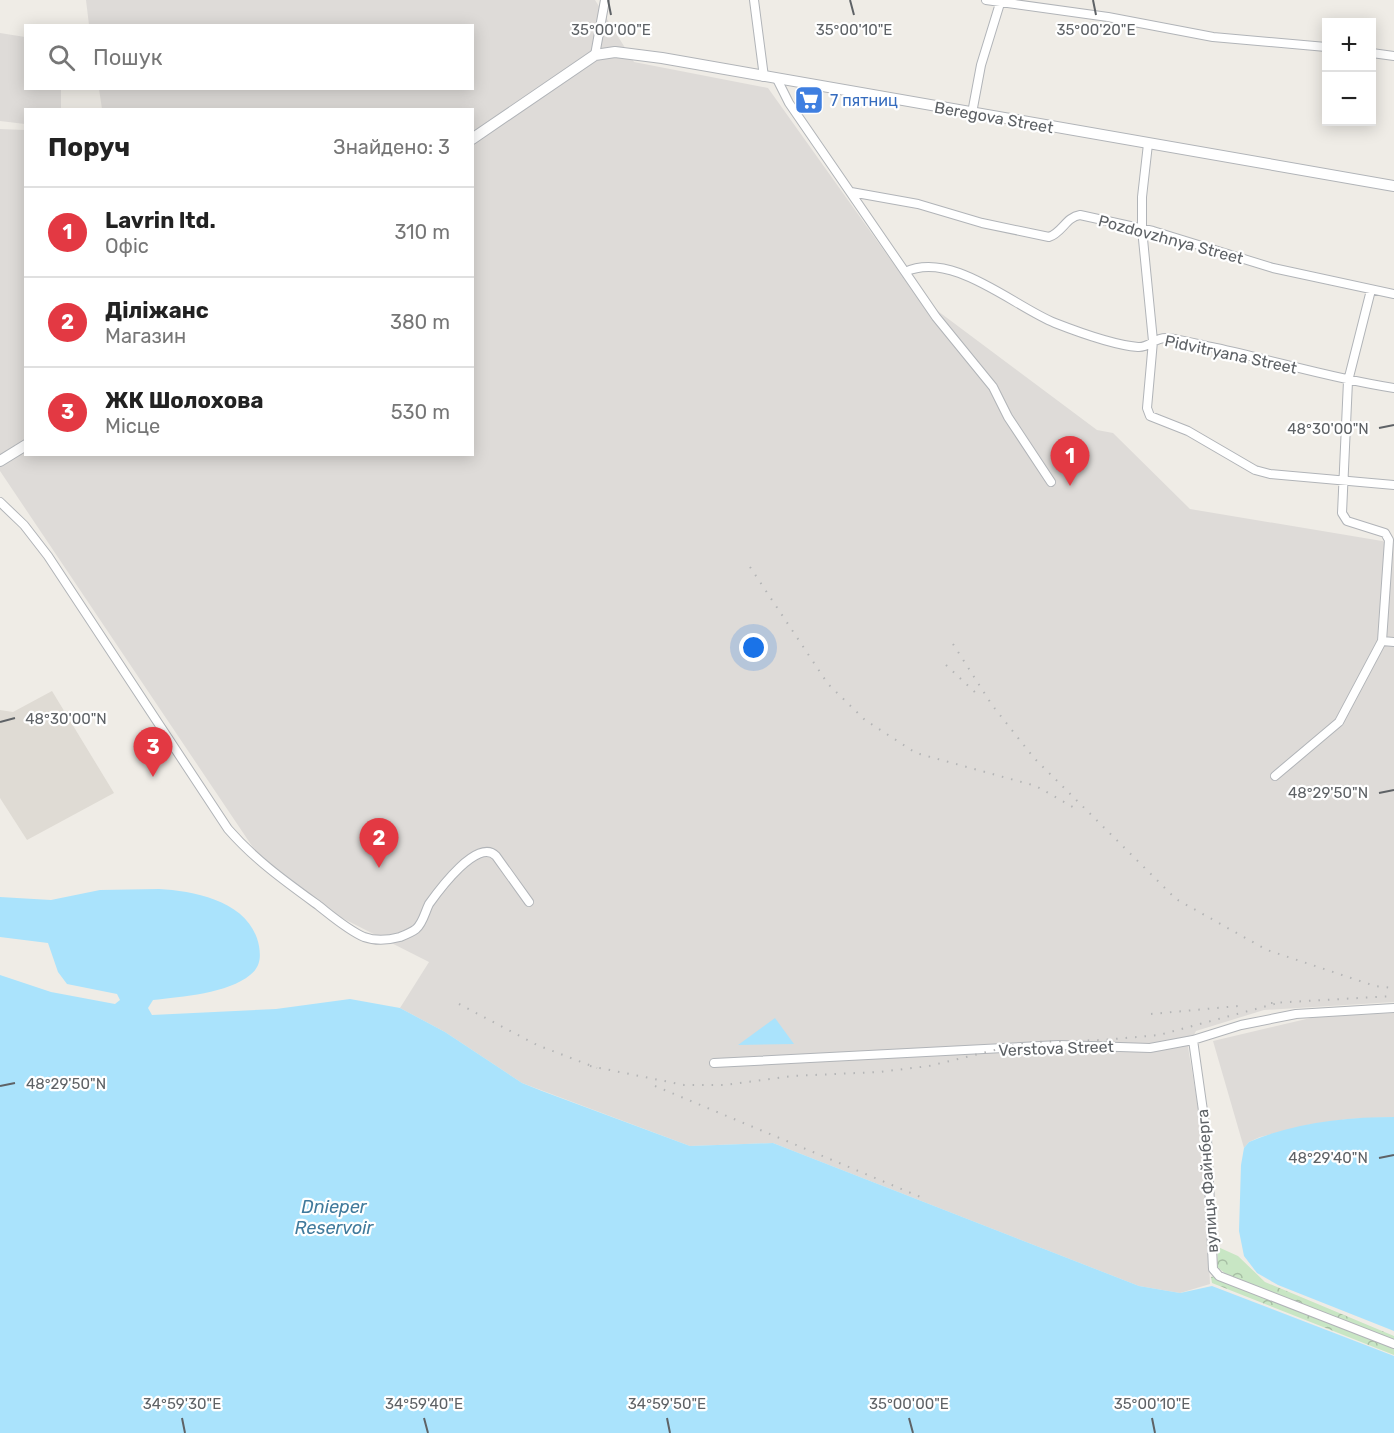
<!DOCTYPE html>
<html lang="uk">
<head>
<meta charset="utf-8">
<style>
  body { margin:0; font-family:Rubik,sans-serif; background:#f2f2f2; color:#222 }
  .controls { position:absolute; right:18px; top:18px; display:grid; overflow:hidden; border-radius:0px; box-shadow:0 3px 15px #0003 }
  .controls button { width:54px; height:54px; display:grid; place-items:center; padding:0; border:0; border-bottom:2px solid #e0e0e0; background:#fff; color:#222; font:30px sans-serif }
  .you { position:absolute; left:754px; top:648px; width:21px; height:21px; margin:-15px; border:4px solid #fff; border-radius:50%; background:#1a73e8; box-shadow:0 0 0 9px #1a73e833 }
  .badge { display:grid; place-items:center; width:39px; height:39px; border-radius:50%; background:#e33943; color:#fff; font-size:20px; font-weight:700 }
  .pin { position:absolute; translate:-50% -50px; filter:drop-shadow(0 2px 3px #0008) }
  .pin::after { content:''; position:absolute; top:32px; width:21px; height:18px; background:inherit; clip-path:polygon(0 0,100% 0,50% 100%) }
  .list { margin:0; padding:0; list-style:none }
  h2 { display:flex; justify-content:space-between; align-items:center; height:78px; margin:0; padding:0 24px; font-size:26px }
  h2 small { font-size:20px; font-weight:400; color:#767676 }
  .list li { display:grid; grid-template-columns:39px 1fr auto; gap:18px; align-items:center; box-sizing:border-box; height:90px; padding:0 24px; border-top:2px solid #e0e0e0 }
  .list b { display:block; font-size:22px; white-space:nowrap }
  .list p { margin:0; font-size:20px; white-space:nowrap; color:#767676 }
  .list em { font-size:20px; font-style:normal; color:#767676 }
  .icon { flex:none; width:33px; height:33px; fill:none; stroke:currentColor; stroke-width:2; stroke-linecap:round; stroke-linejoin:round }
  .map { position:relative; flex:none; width:1394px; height:1433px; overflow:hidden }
  .search { position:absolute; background:#fff; box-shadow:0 3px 15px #0003; left:24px; top:24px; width:450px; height:66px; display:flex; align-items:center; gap:15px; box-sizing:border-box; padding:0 21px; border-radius:0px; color:#767676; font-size:22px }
  .panel { position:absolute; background:#fff; box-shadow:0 3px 15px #0003; left:24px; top:108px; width:450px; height:348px; border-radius:0px }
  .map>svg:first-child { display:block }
  .industrial { fill:#dedbd8 }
  .education { fill:#dfdbd4 }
  .forest { fill:url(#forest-crowns) }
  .water { fill:#aae3fc }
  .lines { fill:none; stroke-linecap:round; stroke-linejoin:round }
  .minor-casing { stroke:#b1b4b8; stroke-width:10 }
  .tertiary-casing { stroke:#b1b4b8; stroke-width:12 }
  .minor { stroke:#fff; stroke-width:8 }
  .tertiary { stroke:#fff; stroke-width:10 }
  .rail { stroke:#b4b5b6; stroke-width:2; stroke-dasharray:1.5 8; stroke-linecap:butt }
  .ticks { fill:none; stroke:#5e6266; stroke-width:2 }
  .labels { text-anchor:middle; stroke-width:4.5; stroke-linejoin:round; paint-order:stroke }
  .shop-label { font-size:16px; fill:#366cbe; stroke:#fff; text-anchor:start }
  .street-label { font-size:16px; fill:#5e6266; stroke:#fff }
  .water-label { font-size:18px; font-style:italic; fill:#407a9c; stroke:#fff }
  .ticks-label { font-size:15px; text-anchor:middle; fill:#5e6266; stroke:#fff; stroke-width:4.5; stroke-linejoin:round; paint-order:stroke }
</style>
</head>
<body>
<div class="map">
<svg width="1394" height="1433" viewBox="0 0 1394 1433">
  <defs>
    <pattern id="forest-crowns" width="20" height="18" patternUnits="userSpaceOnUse" patternTransform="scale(1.5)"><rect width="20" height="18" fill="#c8e6c4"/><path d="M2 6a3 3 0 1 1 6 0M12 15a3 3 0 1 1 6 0" fill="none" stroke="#a6bea3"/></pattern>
  </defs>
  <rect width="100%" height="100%" fill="#efece6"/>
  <path class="industrial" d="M86 0H595L634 62 768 88 915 294 1097 430 1113 433 1190 509 1394 543V1002L1264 1010 1196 1031 1188 1047 1203 1137 1210 1284 1180 1293 1139 1286 773 1143 690 1146 522 1083 445 1032 400 1008 429 962 338 916 256 852 0 471V129L25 130 26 454H472V110L102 109 99 89 472 88V26L89 25Z
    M0 33 25 37 26 88 61 89V109L26 110 25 124 0 121Z
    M1394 1013V1117L1348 1119 1307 1125 1260 1137 1249 1142 1244 1148 1213 1041 1315 1017Z"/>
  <path class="education" d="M52 691 114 793 27 840 0 798V710L13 712Z"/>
  <path class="forest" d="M1218 1247 1238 1256 1265 1282 1394 1336V1341L1226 1274 1217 1267Z
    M1215 1276 1394 1344V1355L1212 1283 1211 1277Z"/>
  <path class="water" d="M159 889C196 891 251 902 259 946 261 958 260 967 250 975 229 993 181 997 153 1000L148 1008 152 1015 276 1009 350 999 400 1008 445 1032 522 1083 542 1091 690 1146 773 1143 1139 1286 1180 1293 1212 1286 1394 1356V1433H0V975L51 992 115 1004 120 1000 117 994 67 984 58 972 48 943 0 937V897L51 900 100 890Z
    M775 1018 794 1044 738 1045Z
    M1394 1117V1331L1278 1285 1257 1273 1244 1256 1239 1231 1241 1165 1244 1148 1249 1142C1293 1123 1346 1117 1394 1117Z"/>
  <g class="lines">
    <g class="minor-casing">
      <path id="minor" d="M754 0 764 77
        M986 0 1108 17 1213 37 1326 47
        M1372 53 1394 56
        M595 55 605 0
        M777 79 789 103 936 317 993 387 1008 417 1051 482
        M972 113 981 65 1001 0
        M1148 144 1142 197V229L1153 341 1147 408 1150 416 1188 431 1255 470 1270 474 1394 485
        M851 192 918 204 982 223 1049 237C1062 233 1066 217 1080 215L1153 231 1273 268 1394 294
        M905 272C952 250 1013 306 1055 323 1078 332 1114 345 1138 347 1149 348 1155 337 1167 338 1184 340 1200 345 1216 348 1276 361 1334 379 1394 388
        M0 502 24 525 48 556 228 829C255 860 286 882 319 906 333 917 348 930 364 937 375 941 389 940 400 937 405 935 412 932 416 929 423 923 425 912 429 904 439 890 478 837 496 856L529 902
        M1382 641 1394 642
        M1275 776 1339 722 1382 641 1389 540 1385 533 1347 521 1342 513 1348 381 1371 290
        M1193 1040 1207 1139 1213 1269 1219 1276 1394 1344
        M714 1063 1059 1045 1150 1048 1193 1040 1241 1025 1296 1014 1394 1008"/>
    </g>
    <g class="tertiary-casing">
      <path id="tertiary" d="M472 139 595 55 615 52 662 58 1394 186
        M0 461 26 445"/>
    </g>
    <use href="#minor" class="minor"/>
    <use href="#tertiary" class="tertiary"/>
    <path class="rail" d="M750 567 828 684 865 720 916 753 1036 786 1078 810
      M953 644 992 705 1034 758 1176 899 1267 950 1375 986 1394 988
      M946 665 979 696
      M1271 1003 1394 996
      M459 1004 537 1045 597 1068
      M1151 1014 1238 1006
      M590 1066 684 1085H724L792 1076 879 1072 929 1066 1028 1042 1103 1040 1159 1035 1278 1003
      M655 1086 923 1198"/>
  </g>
  <path class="ticks" d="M608 0 611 15M850 0 854 15M1093 0 1096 15M1379 428 1394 425M0 722 15 718M1379 793 1394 790M0 1086 15 1083M1379 1158 1394 1155M182 1418 185 1433M424 1418 428 1433M667 1418 670 1433M909 1418 913 1433M1152 1418 1155 1433"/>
  <defs>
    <g id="supermarket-square" transform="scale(1.5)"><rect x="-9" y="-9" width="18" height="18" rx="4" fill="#3f7fe0" stroke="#fff"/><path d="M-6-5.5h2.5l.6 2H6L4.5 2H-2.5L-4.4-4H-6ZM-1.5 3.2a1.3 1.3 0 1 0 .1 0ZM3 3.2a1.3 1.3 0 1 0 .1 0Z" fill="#fff"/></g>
  </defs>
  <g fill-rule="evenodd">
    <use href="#supermarket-square" x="809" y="100"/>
  </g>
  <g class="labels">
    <g class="shop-label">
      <text x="830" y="106">7 пятниц</text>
    </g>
    <g class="street-label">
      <text transform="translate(994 117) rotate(10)" y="6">Beregova Street</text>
      <text transform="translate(1171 239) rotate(15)" y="6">Pozdovzhnya Street</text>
      <text transform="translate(1231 354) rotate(12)" y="6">Pidvitryana Street</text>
      <text transform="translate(1056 1048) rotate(-2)" y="6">Verstova Street</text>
      <text transform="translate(1207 1181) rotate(-94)" y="6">вулиця Файнберга</text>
    </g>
    <g class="water-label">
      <text x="334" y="1213">Dnieper<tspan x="334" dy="21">Reservoir</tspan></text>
    </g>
  </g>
  <g class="ticks-label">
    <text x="611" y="35">35°00'00"E</text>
    <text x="854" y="35">35°00'10"E</text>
    <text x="1096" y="35">35°00'20"E</text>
    <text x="1328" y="434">48°30'00"N</text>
    <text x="66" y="724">48°30'00"N</text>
    <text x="1328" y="798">48°29'50"N</text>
    <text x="66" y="1089">48°29'50"N</text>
    <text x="1328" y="1163">48°29'40"N</text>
    <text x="182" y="1409">34°59'30"E</text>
    <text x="424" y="1409">34°59'40"E</text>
    <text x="667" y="1409">34°59'50"E</text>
    <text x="909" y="1409">35°00'00"E</text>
    <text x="1152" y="1409">35°00'10"E</text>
  </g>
</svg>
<div class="controls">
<button>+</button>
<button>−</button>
</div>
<div class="you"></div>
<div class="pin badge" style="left:1070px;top:486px">1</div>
<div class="pin badge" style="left:379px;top:868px">2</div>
<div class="pin badge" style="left:153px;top:777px">3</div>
<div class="search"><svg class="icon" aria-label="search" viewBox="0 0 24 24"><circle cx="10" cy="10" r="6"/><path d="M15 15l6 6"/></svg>Пошук</div>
<section class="panel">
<h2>Поруч<small>Знайдено: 3</small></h2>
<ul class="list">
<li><span class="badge">1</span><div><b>Lavrin ltd.</b><p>Офіс</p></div><em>310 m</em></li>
<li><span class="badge">2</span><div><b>Діліжанс</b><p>Магазин</p></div><em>380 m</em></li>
<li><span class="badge">3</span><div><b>ЖК Шолохова</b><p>Місце</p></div><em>530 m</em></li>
</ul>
</section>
</div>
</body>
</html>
